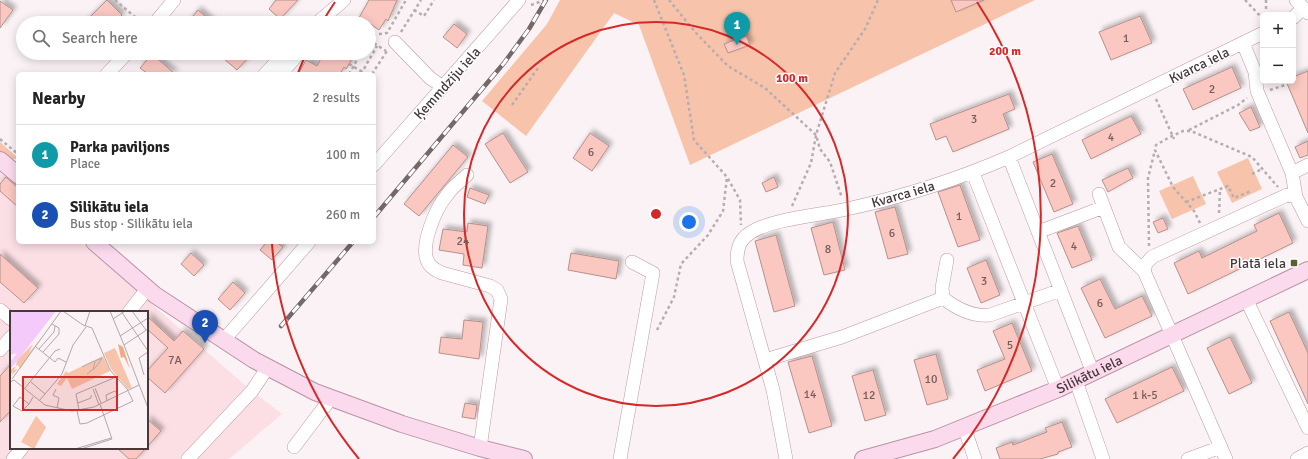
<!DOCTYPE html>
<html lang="en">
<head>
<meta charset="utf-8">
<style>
	:root { --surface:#fff; --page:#f6f6f6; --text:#222; --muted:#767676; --line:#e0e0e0; --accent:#5c602e }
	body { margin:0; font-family:Signika,sans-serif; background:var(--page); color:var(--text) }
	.controls { position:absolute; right:12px; top:12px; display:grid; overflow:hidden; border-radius:6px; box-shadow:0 2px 10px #0003 }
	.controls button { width:36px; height:36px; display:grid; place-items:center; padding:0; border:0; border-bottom:1px solid var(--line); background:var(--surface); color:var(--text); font:20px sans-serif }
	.you { position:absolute; left:689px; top:222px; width:14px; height:14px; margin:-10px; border:3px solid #fff; border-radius:50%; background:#1a73e8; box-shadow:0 0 0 6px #1a73e833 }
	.badge { display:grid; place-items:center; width:26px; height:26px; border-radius:50%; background:var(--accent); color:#fff; font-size:13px; font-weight:700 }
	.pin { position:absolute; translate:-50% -33px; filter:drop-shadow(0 1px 2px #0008) }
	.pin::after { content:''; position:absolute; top:21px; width:14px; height:12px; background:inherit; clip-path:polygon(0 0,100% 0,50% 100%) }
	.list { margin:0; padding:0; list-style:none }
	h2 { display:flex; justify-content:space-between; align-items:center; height:52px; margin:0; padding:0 16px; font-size:17px }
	h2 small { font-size:13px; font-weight:400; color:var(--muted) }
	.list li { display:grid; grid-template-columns:26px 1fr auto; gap:12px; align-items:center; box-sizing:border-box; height:60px; padding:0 16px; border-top:1px solid var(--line) }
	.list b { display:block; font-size:15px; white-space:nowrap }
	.list p { margin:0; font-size:13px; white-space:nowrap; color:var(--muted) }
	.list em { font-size:13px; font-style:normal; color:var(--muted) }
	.icon { flex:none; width:22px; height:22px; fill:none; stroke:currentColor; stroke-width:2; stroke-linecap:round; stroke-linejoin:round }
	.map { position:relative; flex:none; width:1308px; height:459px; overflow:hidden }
	.search { position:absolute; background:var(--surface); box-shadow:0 2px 10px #0003; left:16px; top:16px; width:360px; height:44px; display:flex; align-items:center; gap:10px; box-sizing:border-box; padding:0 14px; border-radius:22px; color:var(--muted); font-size:15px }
	.panel { position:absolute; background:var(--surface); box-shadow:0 2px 10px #0003; left:16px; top:72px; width:360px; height:172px; border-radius:6px }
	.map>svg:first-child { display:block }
</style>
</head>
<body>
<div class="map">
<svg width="1308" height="459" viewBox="0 0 1308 459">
	<defs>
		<filter id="shadow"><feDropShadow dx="3.5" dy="-3.5" stdDeviation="2" flood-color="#0004"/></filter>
	</defs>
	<rect width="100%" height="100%" fill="#faf2f4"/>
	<path fill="#fbdfe4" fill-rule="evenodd" d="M0 173 18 188V242H80L252 391 282 414 229 459H0ZM11 312H147V448H11Z"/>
	<path fill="#f7c4ab" d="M560 0H1035L690 165 639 25 614 13 526 136 482 101 547 24Z
		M0 142 18 158V159H11L0 151Z
		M1248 158 1262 189 1232 203 1217 172Z
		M1193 176 1206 204 1172 219 1159 191Z"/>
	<path fill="#fac7c1" stroke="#b4918d" filter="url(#shadow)" d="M107 0 122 15 114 23H84Z
		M276 0H298L280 19 269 9Z
		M369 0H397L388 21 386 19 379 30 369 23H356Z
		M951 0H984L956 12Z
		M0 1 13 10 0 28Z
		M198 10 213 23H187Z
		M1140 16 1152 43 1111 60 1099 32Z
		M454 24 467 34 457 48 443 37Z
		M746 36 750 45 728 53 724 44Z
		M217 53H241L247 59 237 70Z
		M324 53H352L350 56 353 57 346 69 344 67 340 74H298L306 60 317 66Z
		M152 54 175 74H148L140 68Z
		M1232 67 1241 88 1193 110 1183 89Z
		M1308 71V133L1286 81H1293V77Z
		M1009 94 1015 109 1003 114 1009 129 953 152 946 136 936 140 930 124Z
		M1251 107 1260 127 1250 131 1239 113Z
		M1131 116 1141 134 1091 159 1082 140Z
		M503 133 528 172 510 183 485 144Z
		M590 133 609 146 592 171 573 158Z
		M1308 141V155L1300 158 1295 147Z
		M453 145 468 157 419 216 404 204Z
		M1052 154 1073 204 1054 212 1033 162Z
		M1128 168 1133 178 1108 192 1102 180Z
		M6 177 18 188V207L0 191V184Z
		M774 177 778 187 766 192 762 183Z
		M960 185 980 240 958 247 938 192Z
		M470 188 489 195 485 204 467 197Z
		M895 207 908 254 888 259 875 212Z
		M1279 213 1293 243 1188 294 1174 263 1199 251 1202 258 1257 231 1254 225Z
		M1163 218 1168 229 1158 233 1153 222Z
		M833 222 845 270 824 275 811 228Z
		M468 223 488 226 482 268 463 265 464 254 439 250 443 229 467 232Z
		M1078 226 1092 260 1072 268 1057 233Z
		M776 235 795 306 774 312 755 241Z
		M267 242H276L283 247 272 260 260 250Z
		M191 253 204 265 194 276 181 264Z
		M571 253 619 261 616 279 568 270Z
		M0 254 38 288 24 303 0 282Z
		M986 260 1000 295 981 303 967 268Z
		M1100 279 1115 309 1142 296 1152 316 1105 338 1081 288Z
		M233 282 245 293 230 310 218 299Z
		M1289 312 1308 353V404L1270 321Z
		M147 316 174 341 183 331 204 349 165 393 147 377V371L168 348 147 329Z
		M464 320 483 322 479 359 439 353 441 337 462 339Z
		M1012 323 1032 371 985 391 977 370 1005 359 993 331Z
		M1230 337 1252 383 1229 394 1207 348Z
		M936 354 948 399 927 405 914 360Z
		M812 356 832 426 809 433 788 362Z
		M11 364V410L0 422V376Z
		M1172 367 1184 391 1117 423 1105 399Z
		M873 370 886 415 865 421 852 376Z
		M465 403 477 405 475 419 462 417Z
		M147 419 161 431 147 447Z
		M1062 422 1072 447 1058 452V454L1040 459H1000L996 448 1012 442 1013 445 1047 432 1045 428Z
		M117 448H146L136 459H129Z"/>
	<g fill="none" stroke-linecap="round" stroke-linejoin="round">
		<g stroke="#bd9aa1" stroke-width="14">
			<path id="minor" d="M1296 0 1308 13
				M1293 18 1303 8
				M155 23 174 0
				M317 23 344 0
				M395 42 430 78 443 87
				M1243 43 1255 72 1257 91 1292 173 1296 197
				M107 74 127 53
				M265 74 285 53
				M281 74 299 53
				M1009 157 1093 373
				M374 165 519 0
				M973 173 1058 389
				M1292 173 1308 165
				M467 175C461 181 452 187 447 195 436 208 418 248 429 264 432 268 437 271 442 273L490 286 497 290 501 299 480 448
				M1099 194 1119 247 1144 271
				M1038 232 1104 207
				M943 298C957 309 972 317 990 315L1061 290
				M1246 299 1308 428
				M0 310 11 319
				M129 312 147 289
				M223 341 309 242
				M0 350 11 337
				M765 360 842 337 943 298 942 288 947 260
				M1076 381 1103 459
				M964 427 975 459
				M294 447 331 398
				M13 459 22 448
				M188 459 252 391 268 367
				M620 459 653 273 632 262
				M786 459 773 390 737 261C737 249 739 240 750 233 770 219 821 215 847 209 902 197 956 180 1009 157L1263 33
				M1188 459 1221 447
				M1226 459 1144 271 1146 264 1152 257 1287 195 1296 197 1308 221
				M1297 459 1308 453"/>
		</g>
		<g stroke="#b992a6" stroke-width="18">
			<g id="major">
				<path d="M0 160 18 175"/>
				<path d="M94 242 155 295 254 360 315 392 402 424 480 448 524 459"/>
				<path id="s1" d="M863 459 935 439 1058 389 1308 270"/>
			</g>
		</g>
		<path stroke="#b7acaf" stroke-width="2.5" stroke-dasharray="3 3" stroke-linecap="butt" d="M115 0 142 23
			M654 0 684 75 694 140 727 177 740 200 741 225
			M669 0 696 33 728 66 765 88 816 135 820 149 830 162 842 198
			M1245 0 1263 19
			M531 5 545 0
			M414 10 424 16 434 0
			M1266 15V0
			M401 32 421 0
			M369 39 372 35 387 33 406 0
			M369 40 386 51
			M349 64 366 74
			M349 74 361 53
			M361 74 377 46
			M372 74 387 51
			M1270 90 1285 85 1283 81
			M1156 99 1174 139
			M512 105 538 68
			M1189 130 1238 105 1247 98
			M0 139 18 154
			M1252 174 1262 169
			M1186 202 1228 186 1234 198 1251 191
			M792 206 811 163 816 135 835 73 865 29 878 0
			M1219 213 1220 190
			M1200 223 1194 211 1173 187 1155 150 1156 145 1168 138 1183 131H1191L1252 157 1278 187
			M1149 246 1148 178 1155 150
			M657 330 674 297 681 264 708 235 723 211 727 177"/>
		<use href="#minor" stroke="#fff" stroke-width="13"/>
		<use href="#major" stroke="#fadaec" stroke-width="16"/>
		<g stroke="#75686b" stroke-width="4.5">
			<path id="rail" d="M374 217 504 63 529 29 546 0
				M281 326 353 242"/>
		</g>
		<use href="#rail" stroke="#fff" stroke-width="3" stroke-dasharray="9" stroke-linecap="butt"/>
	</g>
	<g fill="none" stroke="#d62828" stroke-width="2">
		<circle cx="656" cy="214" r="192"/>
		<path d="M359 459A385 385 0 0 1 272 244M298 73A385 385 0 0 1 306 54M323 21A385 385 0 0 1 335 2M977 2A385 385 0 0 1 953 459"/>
	</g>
	<rect fill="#5c602e" stroke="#fff" stroke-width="1.5" x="1290" y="259" width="8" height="8" rx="2"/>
	<g text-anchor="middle" stroke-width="3" stroke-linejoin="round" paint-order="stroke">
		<g font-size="12" fill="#745c5c">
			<text x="1126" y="42">1</text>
			<text x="1212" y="93">2</text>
			<text x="974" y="123">3</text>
			<text x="1111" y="141">4</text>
			<text x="591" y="156">6</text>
			<text x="1053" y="187">2</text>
			<text x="959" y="220">1</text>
			<text x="892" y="237">6</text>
			<text x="463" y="245">24</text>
			<text x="1074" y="250">4</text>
			<text x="828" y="253">8</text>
			<text x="984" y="285">3</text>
			<text x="1100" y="307">6</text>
			<text x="1010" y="349">5</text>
			<text x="175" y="364">7A</text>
			<text x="931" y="383">10</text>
			<text x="810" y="398">14</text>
			<text x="869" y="399">12</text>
			<text x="1145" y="399">1 k-5</text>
		</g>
		<g font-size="14" fill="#47383b" stroke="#fff">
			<text transform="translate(1199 65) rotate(-26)" y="5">Kvarca iela</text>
			<text transform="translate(447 83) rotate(-48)" y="5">Ķemmdziju iela</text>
			<text transform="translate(903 194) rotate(-16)" y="5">Kvarca iela</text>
			<text dy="5" stroke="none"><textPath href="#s1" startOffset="242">Silikātu iela</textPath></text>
		</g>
		<g font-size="14" fill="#47383b" stroke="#fff" text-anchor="end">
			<text x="1286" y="268">Platā iela</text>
		</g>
	</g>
	<g transform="translate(10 311)">
		<rect width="138" height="138" fill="#faf2f4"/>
		<path d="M32 26 10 58 8 54 6 55 4 59 8 58 1 65 3 61 0 63V59L6 55 7 49 23 33 19 42ZM105 37 122 77 118 78 101 58 94 42ZM93 45 100 60 62 78 57 67 51 75 47 73 56 60 58 62ZM26 105 36 116 24 138 11 131Z" fill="#f7c4ab"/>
		<path d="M108 33 113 36 120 58 114 46 111 47Z" fill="#f1aa84"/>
		<path d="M0 0H46L0 59V51L7 42 0 44Z" fill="#f4cafa"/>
		<path fill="none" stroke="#b2a8aa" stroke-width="1" d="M53 0 73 14 82 17 100 59 118 79M100 0 114 34 138 18M111 0 138 40M122 0 136 19M103 8 115 0M75 15 80 0M110 25 138 7M114 34 138 97M26 36 45 51 48 47 56 51M29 38 44 21 45 15M33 41 49 23V17L42 13M72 56 84 50M83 59 85 50 92 47M77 63 86 56 92 47M134 64 129 47 138 41M2 68 51 0M0 71 4 69 35 94 62 100 84 96 129 74M21 71 35 83M15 77 45 40 50 38M85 77 91 92M46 78 43 84 49 87 47 97M83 78 89 94M29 90 52 63 63 34 76 16M97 90 96 84 105 80 108 84M68 92 81 87V84M19 93 10 86 3 95 12 100 19 93 23 86M69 99 66 83 106 66M67 100 70 113 77 112 123 90 118 80M65 138 101 127M71 138 102 128 90 93"/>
		<path fill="#d62828" fill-opacity="0.15" stroke="#d62828" stroke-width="2" d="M13 66H107V99H13Z"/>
		<rect width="138" height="138" fill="none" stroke="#47383b" stroke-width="2"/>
	</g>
	<circle cx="656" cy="214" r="6" fill="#d62828" stroke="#fff" stroke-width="2"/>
	<g font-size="12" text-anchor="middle" font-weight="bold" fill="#d62828" stroke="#fff" stroke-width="3" stroke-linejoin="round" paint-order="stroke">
		<text x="1005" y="55">200 m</text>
		<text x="792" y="82">100 m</text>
	</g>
</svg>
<div class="controls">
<button>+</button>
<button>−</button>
</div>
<div class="you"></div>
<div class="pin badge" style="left:737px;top:45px;background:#0f9aa8">1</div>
<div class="pin badge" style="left:205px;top:343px;background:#1a4fb4">2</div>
<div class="search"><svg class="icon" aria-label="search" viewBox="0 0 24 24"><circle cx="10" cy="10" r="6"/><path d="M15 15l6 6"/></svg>Search here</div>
<section class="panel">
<h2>Nearby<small>2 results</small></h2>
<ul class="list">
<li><span class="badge" style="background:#0f9aa8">1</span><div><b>Parka paviljons</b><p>Place</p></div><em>100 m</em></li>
<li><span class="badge" style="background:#1a4fb4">2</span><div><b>Silikātu iela</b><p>Bus stop · Silikātu iela</p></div><em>260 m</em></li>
</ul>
</section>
</div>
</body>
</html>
